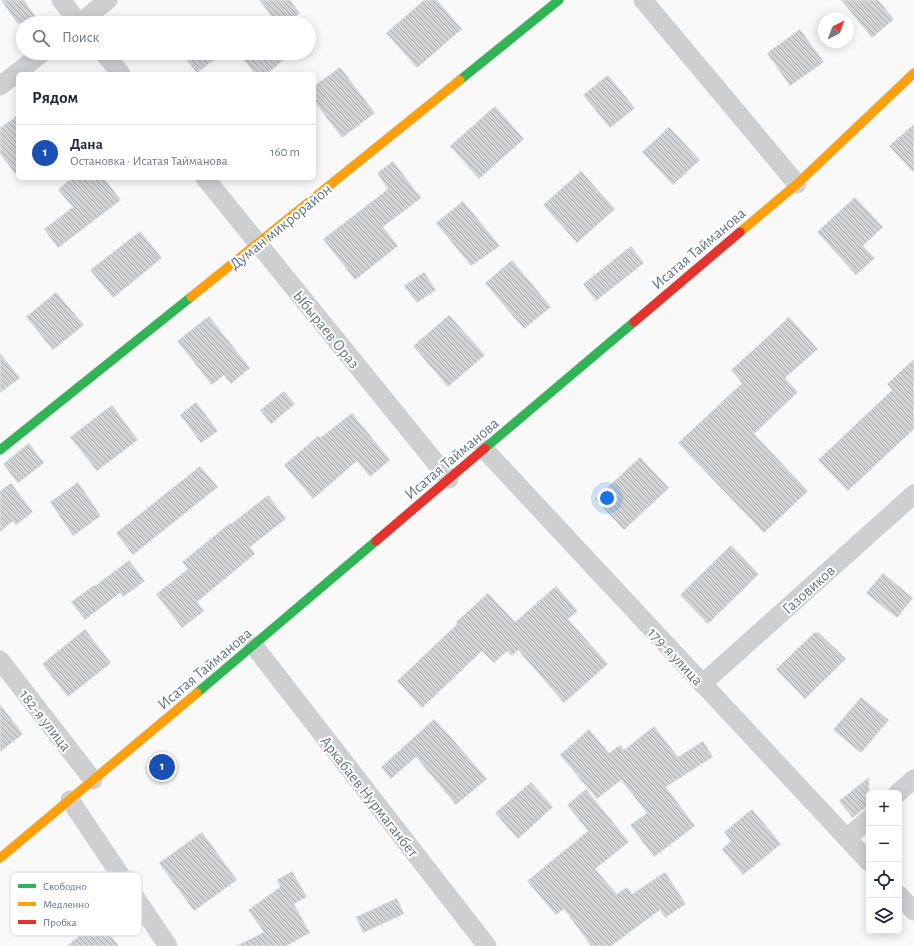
<!DOCTYPE html>
<html lang="ru">
<head>
<meta charset="utf-8">
<style>
	:root { --surface:#fff; --page:#f2f2f3; --text:#1f2937; --muted:#747a83; --line:#e0e1e3; --accent:#d93025 }
	body { margin:0; font-family:"Alegreya Sans",sans-serif; background:var(--page); color:var(--text) }
	.controls { position:absolute; right:12px; bottom:12px; display:grid; overflow:hidden; border-radius:6px; box-shadow:0 2px 10px #0003 }
	.controls button { width:36px; height:36px; display:grid; place-items:center; padding:0; border:0; border-bottom:1px solid var(--line); background:var(--surface); color:var(--text); font:20px sans-serif }
	.compass { position:absolute; left:818px; top:12px; width:36px; height:36px; border-radius:50%; background:var(--surface); box-shadow:0 2px 10px #0003; rotate:41deg }
	.you { position:absolute; left:607px; top:498px; width:14px; height:14px; margin:-10px; border:3px solid #fff; border-radius:50%; background:#1a73e8; box-shadow:0 0 0 6px #1a73e833 }
	.badge { display:grid; place-items:center; width:26px; height:26px; border-radius:50%; background:var(--accent); color:#fff; font-size:13px; font-weight:700 }
	.pin { position:absolute; translate:-50% -50%; border:2px solid #fff; box-shadow:0 1px 4px #0006 }
	.list { margin:0; padding:0; list-style:none }
	h2 { display:flex; justify-content:space-between; align-items:center; height:52px; margin:0; padding:0 16px; font-size:17px }
	h2 small { font-size:13px; font-weight:400; color:var(--muted) }
	.list li { display:grid; grid-template-columns:26px 1fr auto; gap:12px; align-items:center; box-sizing:border-box; height:56px; padding:0 16px; border-top:1px solid var(--line) }
	.list b { display:block; font-size:15px; white-space:nowrap }
	.list p { margin:0; font-size:13px; white-space:nowrap; color:var(--muted) }
	.list em { font-size:13px; font-style:normal; color:var(--muted) }
	.icon { flex:none; width:22px; height:22px; fill:none; stroke:currentColor; stroke-width:2; stroke-linecap:round; stroke-linejoin:round }
	.map { position:relative; flex:none; width:914px; height:946px; overflow:hidden }
	.search { position:absolute; background:var(--surface); box-shadow:0 2px 10px #0003; left:16px; top:16px; width:300px; height:44px; display:flex; align-items:center; gap:10px; box-sizing:border-box; padding:0 14px; border-radius:22px; color:var(--muted); font-size:15px }
	.panel { position:absolute; background:var(--surface); box-shadow:0 2px 10px #0003; left:16px; top:72px; width:300px; height:108px; border-radius:6px }
	.map>svg:first-child { display:block }
</style>
</head>
<body>
<div class="map">
<svg width="914" height="946" viewBox="0 0 914 946">
	<defs>
		<pattern id="building-back-hatch" width="6" height="6" patternUnits="userSpaceOnUse"><rect width="6" height="6" fill="#d0d2d3"/><path d="M-1 5l2 2M0 0l6 6M5-1l2 2" fill="none" stroke="#acafb1"/></pattern>
	</defs>
	<rect width="100%" height="100%" fill="#f9f9f9"/>
	<path fill="url(#building-back-hatch)" stroke="#e8e8e8" d="M1 0H24L40 23H17Z
		M259 0H290L300 13 287 23H277Z
		M424 0H437L462 29 417 68 386 33Z
		M841 0H878L894 19 872 38Z
		M800 29 824 62 790 86 767 53Z
		M181 53H223L197 73Z
		M238 53H292L267 74H255Z
		M340 67 375 113 342 138 314 101V86Z
		M608 75 635 108 610 128 583 95Z
		M495 106 524 139 479 179 450 146Z
		M18 115V177L0 154V128Z
		M914 124V173L889 146Z
		M669 127 700 160 673 185 642 152Z
		M393 161 421 198 383 227 398 246 355 280 323 239 388 189 377 173Z
		M581 171 615 209 577 243 543 205Z
		M71 178H104L121 200 58 248 44 229 73 207 58 190Z
		M855 197 883 227 863 246 875 258 856 275 817 232Z
		M463 201 500 246 471 266 436 223Z
		M140 231 162 258 113 298 90 270Z
		M631 246 644 263 596 301 583 284Z
		M512 260 551 307 524 329 485 283Z
		M424 272 436 290 417 303 404 286Z
		M56 292 84 325 53 350 26 317Z
		M449 315 485 355 448 387 413 346Z
		M209 316 250 368 231 384 224 375 212 385 177 341Z
		M789 317 818 349 785 378 798 392 754 434 808 491 764 533 678 443 742 383 731 370Z
		M0 353 20 378 0 393Z
		M914 359V429L848 491 818 460 892 390 887 384Z
		M284 391 295 404 271 424 260 410Z
		M196 402 218 431 201 443 180 415Z
		M112 405 138 440 97 471 70 437Z
		M352 413 390 460 370 477 357 461 313 499 284 465 318 436 320 438Z
		M29 443 44 463 18 483 3 464Z
		M640 457 669 488 624 530 595 499Z
		M200 466 218 487 133 555 116 533Z
		M78 482 101 516 73 536 50 502Z
		M11 483 33 512 16 525 13 521 0 532V491Z
		M268 495 286 519 250 547 255 554 197 602 204 611 182 628 156 594 188 569 182 562 230 523 231 524Z
		M731 545 759 574 708 624 680 595Z
		M129 560 145 581 123 597 120 593 85 620 71 602 94 585 95 586Z
		M883 573 913 598 897 618 866 593Z
		M556 586 578 611 568 619 608 664 564 703 518 650 512 656 507 651 494 663 482 651 422 708 397 681 457 624 456 622 488 593 515 622Z
		M85 629 111 663 68 697 42 664Z
		M815 632 816 633 818 632 846 659 805 699 776 669Z
		M861 697 889 720 861 753 833 730Z
		M0 704 23 734 0 752Z
		M434 719 450 736 487 779 456 805 416 757 391 779 381 767Z
		M654 726 678 757 703 741 713 757 666 787 695 826 654 857 630 825 647 813 621 780 597 799 560 755 589 729 609 753 620 745 624 750Z
		M869 777V808L862 810 853 818 839 801Z
		M531 782 553 807 518 839 495 813Z
		M586 789 629 842 595 869 617 894 627 887 632 894 665 872 686 904 665 918 660 910 611 946H591L564 909 556 915 527 881 588 831 567 805Z
		M752 809 781 844 743 875 722 849 731 841 724 832Z
		M202 832 237 880 194 911 159 863Z
		M292 871 307 897 294 904 310 933 286 946H236L264 932 248 910 280 887 277 880Z
		M397 898 404 914 363 933 356 917Z
		M98 920 119 946H67Z"/>
	<g fill="none" stroke-linecap="round" stroke-linejoin="round">
		<g stroke="#d5d6d7" stroke-width="10">
			<path id="fast" d="M460 80 559 0
				M485 448 634 322
				M0 450 191 297
				M197 693 376 541"/>
		</g>
		<g stroke="#d5d6d7" stroke-width="10">
			<path id="slow" d="M740 232 797 184 914 73
				M191 297 460 80
				M0 858 197 693"/>
		</g>
		<g stroke="#d5d6d7" stroke-width="10">
			<path id="jam" d="M634 322 740 232
				M376 541 485 448"/>
		</g>
		<path stroke="#cecfd0" stroke-width="19" d="M61 0 79 23
			M643 0 797 184
			M80 23 108 0
			M104 53 121 74
			M0 86 42 53
			M205 178 449 479
			M484 449 869 862
			M254 646 487 946
			M0 660 93 780
			M702 684 914 494
			M898 793 914 779
			M70 800 168 946
			M847 838 869 819
			M899 895 914 911"/>
		<use href="#fast" stroke="#30b455" stroke-width="9"/>
		<use href="#slow" stroke="#ff9f0a" stroke-width="9"/>
		<use href="#jam" stroke="#e5322d" stroke-width="9"/>
	</g>
	<g text-anchor="middle" stroke-width="4" stroke-linejoin="round" paint-order="stroke">
		<g font-size="16" fill="#657683" stroke="#fff">
			<text transform="translate(280 226) rotate(-39)" y="6">Думан микрорайон</text>
			<text transform="translate(698 248) rotate(-40)" y="6">Исатая Тайманова</text>
			<text transform="translate(327 329) rotate(51)" y="6">Ыбыраев Ораз</text>
			<text transform="translate(451 458) rotate(-40)" y="6">Исатая Тайманова</text>
			<text transform="translate(808 589) rotate(-42)" y="6">Газовиков</text>
			<text transform="translate(676 656) rotate(47)" y="6">179-я улица</text>
			<text transform="translate(204 668) rotate(-40)" y="6">Исатая Тайманова</text>
			<text transform="translate(46 720) rotate(52)" y="6">182-я улица</text>
			<text transform="translate(370 796) rotate(52)" y="6">Аркабаев Нурмаганбет</text>
		</g>
	</g>
	<rect x="10" y="872" width="132" height="64" rx="6" fill="#fff" stroke="#d1d6da" stroke-width="1"/>
	<rect x="18" y="884" width="18" height="4" fill="#30b455"/>
	<rect x="18" y="902" width="18" height="4" fill="#ff9f0a"/>
	<rect x="18" y="920" width="18" height="4" fill="#e5322d"/>
	<g font-size="11" fill="#657683">
		<text x="43" y="890">Свободно</text>
		<text x="43" y="908">Медленно</text>
		<text x="43" y="926">Пробка</text>
	</g>
</svg>
<div class="controls">
<button>+</button>
<button>−</button>
<button><svg class="icon" aria-label="locate" viewBox="0 0 24 24"><circle cx="12" cy="12" r="6"/><path d="M12 2v4M12 18v4M2 12h4M18 12h4"/></svg></button>
<button><svg class="icon" aria-label="layers" viewBox="0 0 24 24"><path d="M12 4l9 5-9 5-9-5zM3 14l9 5 9-5"/></svg></button>
</div>
<svg class="compass" viewBox="-18 -18 36 36"><path d="M0-13l5 13h-10z" fill="#e53935"/><path d="M0 13l5-13h-10z" fill="#747a83"/></svg>
<div class="you"></div>
<div class="pin badge" style="left:162px;top:767px;background:#1a4fb4">1</div>
<div class="search"><svg class="icon" aria-label="search" viewBox="0 0 24 24"><circle cx="10" cy="10" r="6"/><path d="M15 15l6 6"/></svg>Поиск</div>
<section class="panel">
<h2>Рядом<small></small></h2>
<ul class="list">
<li><span class="badge" style="background:#1a4fb4">1</span><div><b>Дана</b><p>Остановка · Исатая Тайманова</p></div><em>160 m</em></li>
</ul>
</section>
</div>
</body>
</html>
